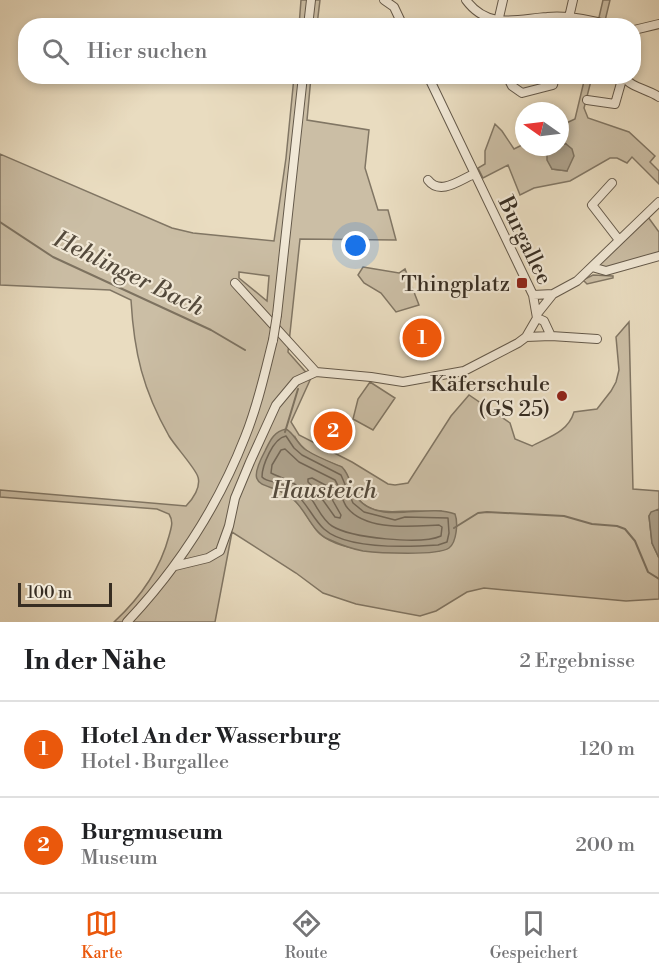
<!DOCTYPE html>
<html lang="de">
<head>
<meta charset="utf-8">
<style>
	:root { --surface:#fff; --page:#f2f2f2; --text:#202124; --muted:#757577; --line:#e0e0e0; --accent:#ea580c }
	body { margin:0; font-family:"Libre Bodoni",serif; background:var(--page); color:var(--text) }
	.compass { position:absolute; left:515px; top:102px; width:54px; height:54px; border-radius:50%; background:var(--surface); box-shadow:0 3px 9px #0003; rotate:284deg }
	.scale { position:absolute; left:18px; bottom:15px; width:94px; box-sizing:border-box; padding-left:6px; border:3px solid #372d22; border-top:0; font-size:16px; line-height:21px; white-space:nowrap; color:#372d22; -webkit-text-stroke:4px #f1e8d6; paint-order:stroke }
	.you { position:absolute; left:356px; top:246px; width:21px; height:21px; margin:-15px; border:4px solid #fff; border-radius:50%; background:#1a73e8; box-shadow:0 0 0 9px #1a73e833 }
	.badge { display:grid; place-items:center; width:39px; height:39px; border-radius:50%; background:var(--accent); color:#fff; font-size:20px; font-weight:700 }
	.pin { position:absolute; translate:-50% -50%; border:3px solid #fff; box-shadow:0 2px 6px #0006 }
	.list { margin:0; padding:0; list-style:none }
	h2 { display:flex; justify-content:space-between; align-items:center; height:78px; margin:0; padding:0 24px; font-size:26px }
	h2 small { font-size:20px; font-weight:400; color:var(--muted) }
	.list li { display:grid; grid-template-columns:39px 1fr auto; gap:18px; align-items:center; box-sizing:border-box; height:96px; padding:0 24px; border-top:2px solid var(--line) }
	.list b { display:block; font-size:22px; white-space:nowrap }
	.list p { margin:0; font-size:20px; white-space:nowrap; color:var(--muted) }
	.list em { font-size:20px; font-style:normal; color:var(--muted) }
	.icon { flex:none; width:33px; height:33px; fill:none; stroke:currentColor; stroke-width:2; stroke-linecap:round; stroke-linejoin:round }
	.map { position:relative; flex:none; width:659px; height:622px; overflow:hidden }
	.search { position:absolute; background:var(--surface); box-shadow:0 3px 9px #0003; left:18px; right:18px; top:18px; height:66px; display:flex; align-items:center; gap:15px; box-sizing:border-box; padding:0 21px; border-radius:24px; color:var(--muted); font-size:22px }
	.sheet { height:270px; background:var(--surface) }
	nav { display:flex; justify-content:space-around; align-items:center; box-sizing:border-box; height:84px; border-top:2px solid var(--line); background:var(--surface); font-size:16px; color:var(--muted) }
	nav a { display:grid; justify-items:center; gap:3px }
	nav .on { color:var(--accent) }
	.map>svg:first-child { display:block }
</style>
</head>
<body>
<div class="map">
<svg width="659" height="622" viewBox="0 0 659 622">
	<rect width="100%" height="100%" fill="#e9dcc0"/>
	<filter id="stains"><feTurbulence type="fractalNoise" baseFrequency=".00333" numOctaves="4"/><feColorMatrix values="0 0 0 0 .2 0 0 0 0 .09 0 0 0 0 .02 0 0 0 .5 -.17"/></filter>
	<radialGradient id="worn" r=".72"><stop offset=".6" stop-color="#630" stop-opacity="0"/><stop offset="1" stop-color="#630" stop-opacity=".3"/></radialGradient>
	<path fill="#cbbea5" stroke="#817664" stroke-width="1.5" fill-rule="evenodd" d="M301 0H320L317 25 299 26Z
		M603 0H610L604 25 597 26Z
		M294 77H311L307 120 369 130 365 168 378 210H388L396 240 300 239 288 352 311 378 291 422 299 435 352 462 388 484 395 485 408 483 451 416 469 395 510 423 515 439 532 446C549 437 568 432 574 412L597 409 611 391 616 382 619 370 616 337 629 322 633 489 659 491V509L649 516 652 543 659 558V599L626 601 484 588 467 592 436 611 420 616 356 604 323 593 296 573 232 532 215 622H114C140 598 160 570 169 536 171 528 174 522 169 514L157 509 0 497V490L186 506C193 499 201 487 198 477 196 469 175 446 169 436 143 390 134 353 131 300L110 290 0 285V154L172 228 193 233 274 241 286 158ZM239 272 269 276 267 301 239 278ZM295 437C303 454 325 460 341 467 352 477 350 491 359 500 374 516 395 511 413 511 423 511 432 512 441 511L439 551C408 553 345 556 320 534 311 525 307 513 298 504 293 498 286 494 279 490Z
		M585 77H592L584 108 588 118 629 132 655 156 650 162 659 171V184L632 157 627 163 617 158H610L570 181 534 188 520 195 508 165 483 178 478 168 485 164V151L495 124 502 131 514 149 524 144V147H553L547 153 552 169 567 171 566 144H560V126L575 119Z
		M648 217 659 232V253L604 269 599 265Z
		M363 267 399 273 405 269 419 305 396 312 381 293 364 283 358 275Z
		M593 275 613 276V278L587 284 583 280Z
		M370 382 395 398 373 430 353 419 358 399Z"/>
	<path fill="#aca08a" stroke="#7d7260" stroke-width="1.5" d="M560 144H566L572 149 574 156 567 171 552 169 547 160V153L553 147H560Z
		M286 429C295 434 297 444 306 450 317 457 330 462 342 467 352 477 350 491 359 500 382 525 427 503 455 514 458 522 457 542 449 548 438 556 378 553 363 551 352 549 339 544 328 539 312 532 306 510 293 499 269 479 242 494 265 451 270 441 273 432 286 429Z
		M659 509V558L652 543 649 516 651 512Z"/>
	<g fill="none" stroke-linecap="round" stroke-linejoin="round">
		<path stroke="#726656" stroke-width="1.5" d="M286 436 294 448 302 455 341 475 353 503 364 512 395 520 405 517 448 518 449 533 447 542 438 545C409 547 347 550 324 529 313 519 307 503 295 493 290 489 285 485 279 483 273 481 267 482 262 477 262 466 273 438 286 436Z
			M285 449 299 462 335 480C340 488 341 498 346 506 364 532 413 526 439 525L442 527 441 536C421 545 351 538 332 526 322 520 317 506 310 497 298 483 286 480 271 473L272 465 281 450Z
			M312 478 329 487 333 501 341 515 340 518 335 517 315 489 308 482V479Z"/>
		<path stroke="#7d7260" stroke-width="2" d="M0 222 53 257 211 330 245 350
			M285 432 298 389
			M454 528 478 513 487 512 564 516 592 524 617 526 625 529 635 541 648 572 659 579"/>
		<g stroke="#64594a" stroke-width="10">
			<path id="minor" d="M384 0 394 7 403 26
				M466 0C488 30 517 19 547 17 568 15 592 20 612 26
				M308 26 311 0
				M497 26 503 0
				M567 26 573 0
				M634 30 659 24
				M507 76 512 86 522 93 553 85 555 76
				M623 76C631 88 648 89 659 97
				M587 100 615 104 623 76
				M428 180C440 196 460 180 474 174
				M612 183 592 205 619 240
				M592 267 606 271 659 256
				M235 283 316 372
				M533 295 553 294 577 281 659 202
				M537 314 553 294
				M277 315 303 76
				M537 318 544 321 551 336 597 339
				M526 337 551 336
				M175 566 208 558 220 551 229 526 235 498 250 462 276 405 296 381 316 372 371 377 403 382 464 371 518 343 526 337 537 318 533 295 428 76
				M127 622C178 568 218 506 245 437 258 405 265 372 273 340"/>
		</g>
		<use href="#minor" stroke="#f1e8d6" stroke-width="8"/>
		<g stroke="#64594a" stroke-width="10" stroke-linecap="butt">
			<path id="minor-bridge" d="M273 340 277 315"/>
		</g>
		<use href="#minor-bridge" stroke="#f1e8d6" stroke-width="8"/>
	</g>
	<g fill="#8f2418" stroke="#f1e8d6" stroke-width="2">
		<rect x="516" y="277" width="12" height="12" rx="3"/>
		<circle cx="562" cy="396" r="6"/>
	</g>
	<g text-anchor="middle" stroke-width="4.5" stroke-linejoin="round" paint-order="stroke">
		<g font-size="22" fill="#372d22" stroke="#f1e8d6">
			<text transform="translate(526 240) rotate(64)" y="8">Burgallee</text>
		</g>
		<g font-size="22" fill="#372d22" stroke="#f1e8d6" text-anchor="end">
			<text x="510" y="291">Thingplatz</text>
			<text x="550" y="391">Käferschule<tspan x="550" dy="25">(GS 25)</tspan></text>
		</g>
		<g font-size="24" font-style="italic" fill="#544a3c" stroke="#f1e8d6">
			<text transform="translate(129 273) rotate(26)" y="8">Hehlinger Bach</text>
			<text x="324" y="498">Hausteich</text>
		</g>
	</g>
	<rect width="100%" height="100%" filter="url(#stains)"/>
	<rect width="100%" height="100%" fill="url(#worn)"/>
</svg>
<svg class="compass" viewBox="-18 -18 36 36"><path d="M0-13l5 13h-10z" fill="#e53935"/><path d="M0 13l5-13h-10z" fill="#757577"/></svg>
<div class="scale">100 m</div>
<div class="you"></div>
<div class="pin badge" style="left:422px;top:338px">1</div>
<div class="pin badge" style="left:333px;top:431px">2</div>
<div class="search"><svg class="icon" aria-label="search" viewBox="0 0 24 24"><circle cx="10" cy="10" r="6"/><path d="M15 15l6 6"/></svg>Hier suchen</div>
</div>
<section class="sheet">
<h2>In der Nähe<small>2 Ergebnisse</small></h2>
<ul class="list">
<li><span class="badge">1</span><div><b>Hotel An der Wasserburg</b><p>Hotel · Burgallee</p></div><em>120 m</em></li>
<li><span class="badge">2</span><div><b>Burgmuseum</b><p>Museum</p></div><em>200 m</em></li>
</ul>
</section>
<nav>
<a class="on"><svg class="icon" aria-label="map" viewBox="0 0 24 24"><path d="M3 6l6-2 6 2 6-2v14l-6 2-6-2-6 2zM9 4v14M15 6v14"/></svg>Karte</a>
<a><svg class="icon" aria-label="directions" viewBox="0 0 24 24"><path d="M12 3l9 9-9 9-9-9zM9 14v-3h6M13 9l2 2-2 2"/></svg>Route</a>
<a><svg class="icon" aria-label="saved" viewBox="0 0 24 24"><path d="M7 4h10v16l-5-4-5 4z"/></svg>Gespeichert</a>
</nav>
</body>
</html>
